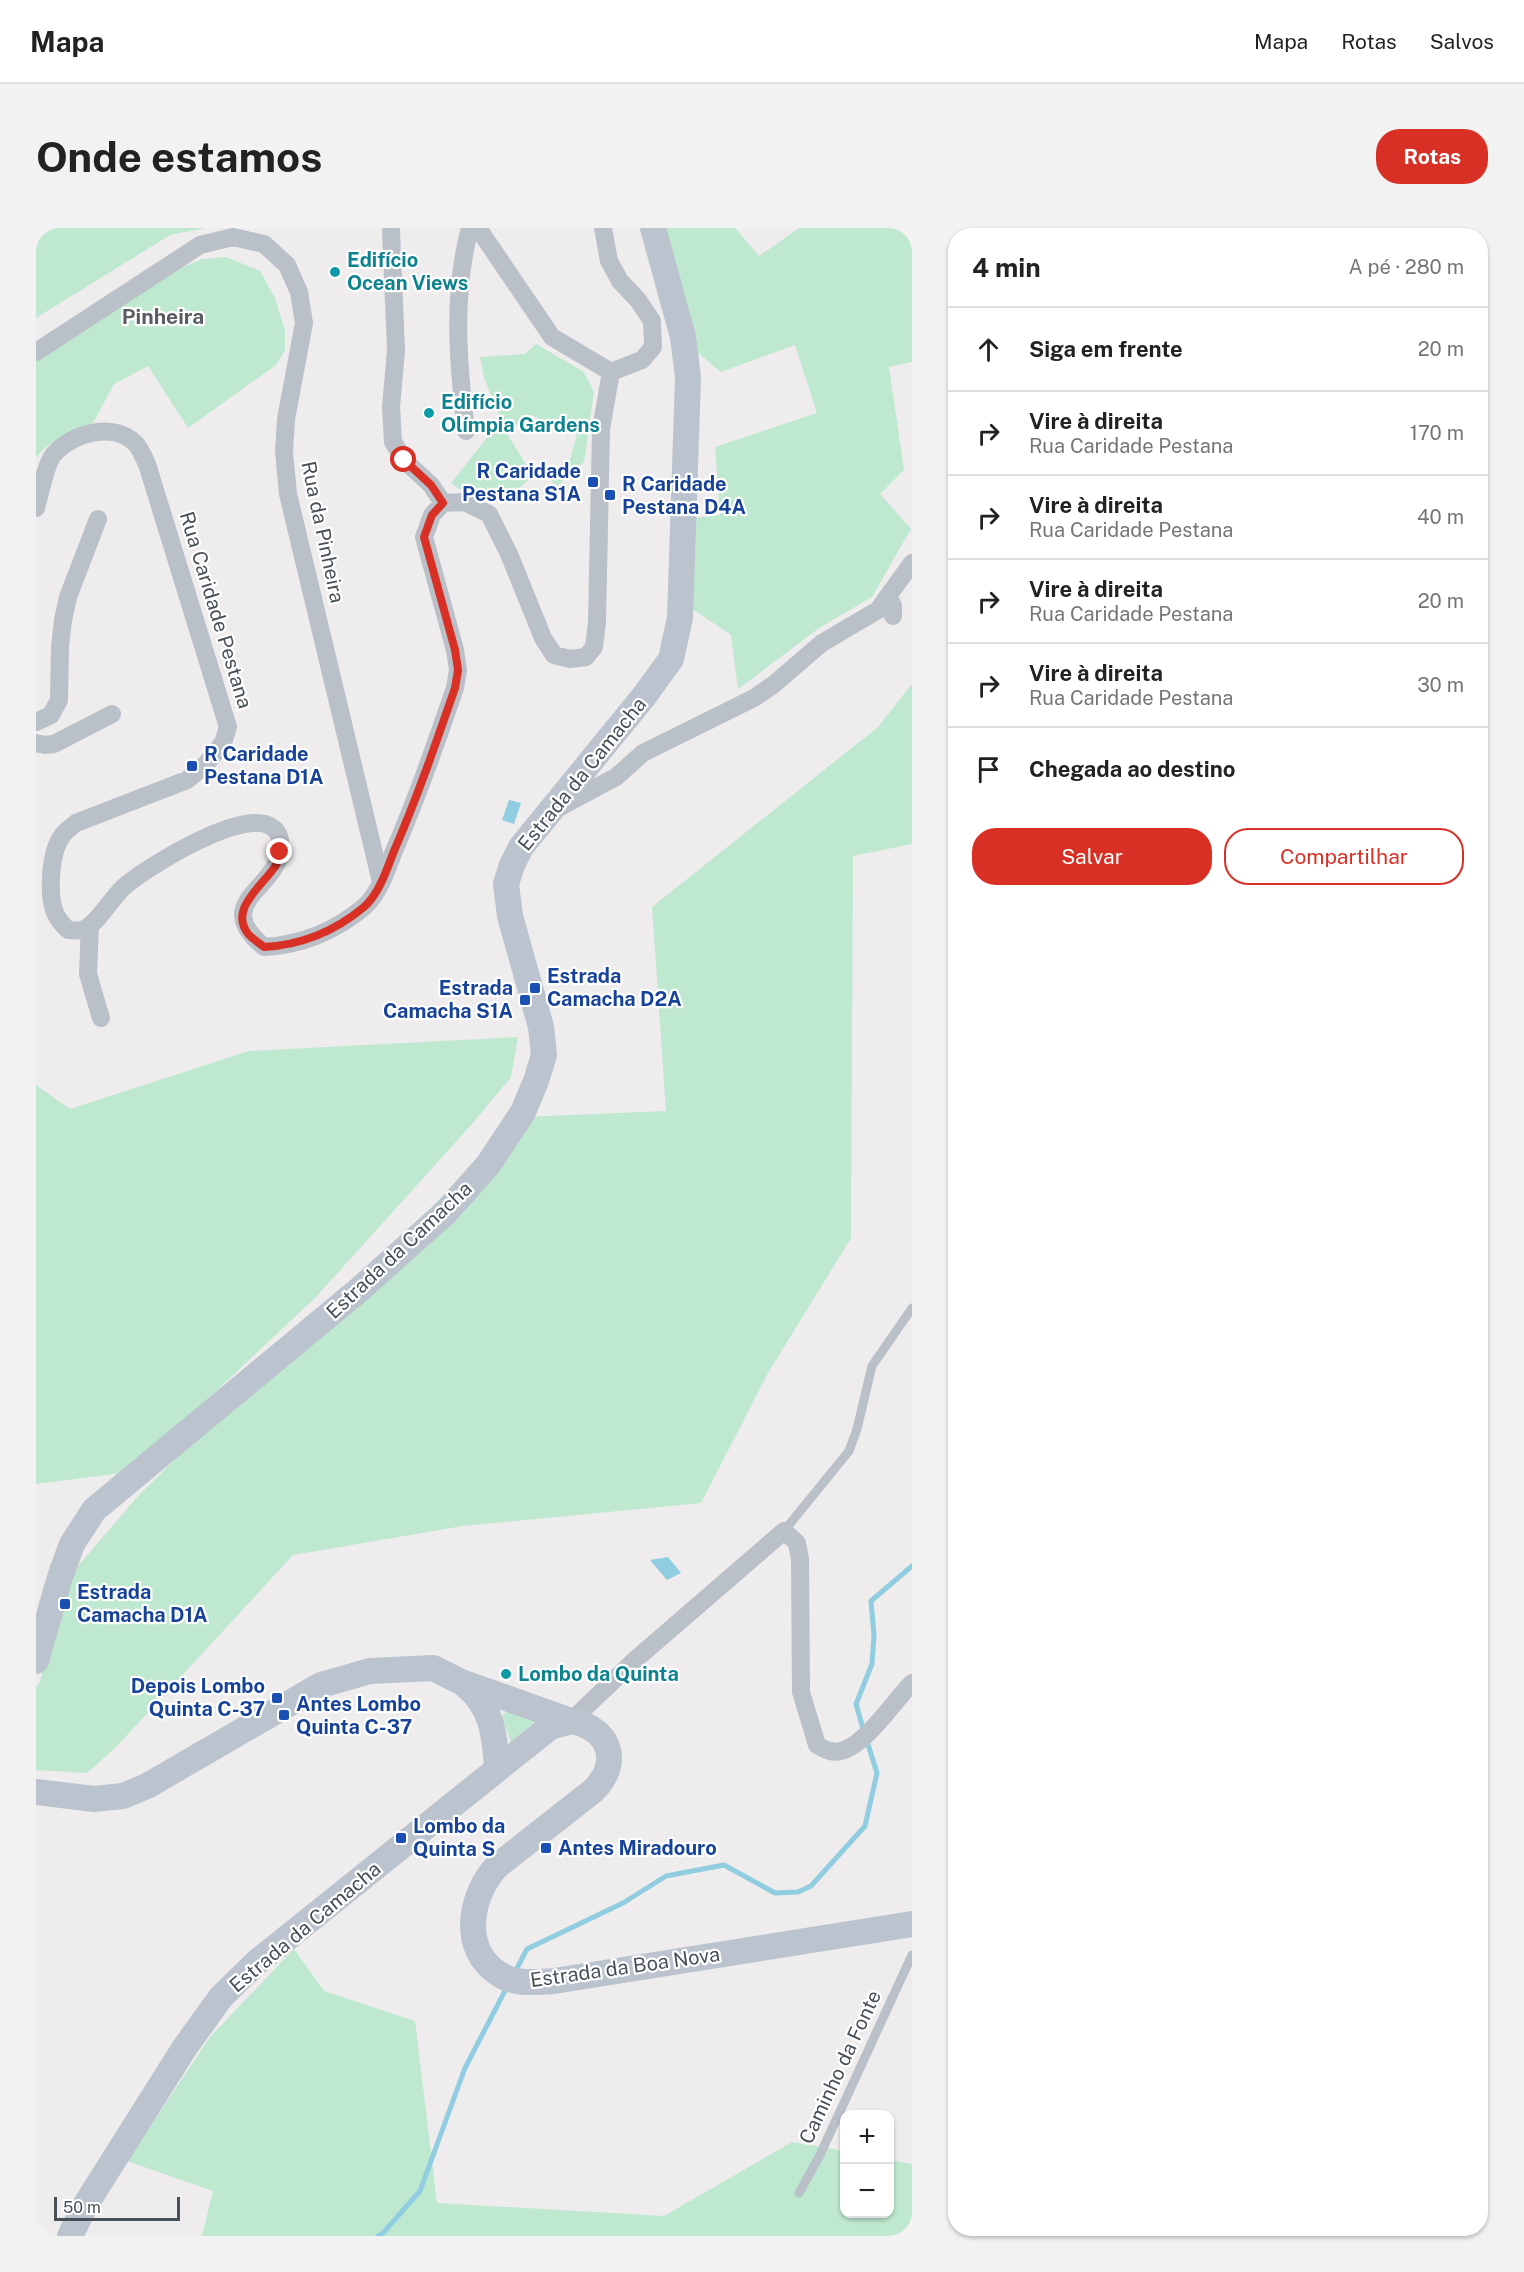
<!DOCTYPE html>
<html lang="pt">
<head>
<meta charset="utf-8">
<style>
	:root { --surface:#fff; --page:#f2f2f2; --text:#222; --muted:#767676; --line:#e0e0e0; --accent:#d93025 }
	body { margin:0; font-family:"Public Sans",sans-serif; background:var(--page); color:var(--text) }
	.controls { position:absolute; right:18px; bottom:18px; display:grid; overflow:hidden; border-radius:12px; box-shadow:0 2px 4px #0004 }
	.controls button { width:54px; height:54px; display:grid; place-items:center; padding:0; border:0; border-bottom:2px solid var(--line); background:var(--surface); color:var(--text); font:30px sans-serif }
	.scale { position:absolute; left:18px; bottom:15px; width:126px; box-sizing:border-box; padding-left:6px; border:3px solid #474f57; border-top:0; font-size:16px; line-height:21px; white-space:nowrap; color:#474f57; -webkit-text-stroke:4px #fff; paint-order:stroke }
	.stop { position:absolute; width:18px; height:18px; margin:-14px; border:4px solid #d93025; border-radius:50%; background:#fff }
	.stop.end { background:#d93025; border-color:#fff; box-shadow:0 2px 6px #0008 }
	.list { margin:0; padding:0; list-style:none }
	h2 { display:flex; justify-content:space-between; align-items:center; height:78px; margin:0; padding:0 24px; font-size:26px }
	h2 small { font-size:20px; font-weight:400; color:var(--muted) }
	.list li { display:grid; grid-template-columns:39px 1fr auto; gap:18px; align-items:center; box-sizing:border-box; height:84px; padding:0 24px; border-top:2px solid var(--line) }
	.list b { display:block; font-size:22px; white-space:nowrap }
	.list p { margin:0; font-size:20px; white-space:nowrap; color:var(--muted) }
	.list em { font-size:20px; font-style:normal; color:var(--muted) }
	.actions { display:flex; gap:12px; padding:18px 24px }
	.actions a { flex:1; padding:14px 0; border:2px solid var(--accent); border-radius:24px; text-align:center; font-size:21px; color:var(--accent) }
	.actions .main { background:var(--accent); color:#fff }
	.icon { flex:none; width:33px; height:33px; fill:none; stroke:currentColor; stroke-width:2; stroke-linecap:round; stroke-linejoin:round }
	.map { position:relative; flex:none; width:876px; height:2008px; overflow:hidden; border-radius:24px }
	header { display:flex; align-items:center; gap:36px; box-sizing:border-box; height:84px; padding:0 30px; background:var(--surface); border-bottom:2px solid var(--line) }
	header strong { font-size:28px }
	nav { display:flex; gap:33px; margin-inline-start:auto; font-size:21px }
	.intro { display:flex; align-items:center; justify-content:space-between; box-sizing:border-box; height:144px; padding:0 36px }
	h1 { margin:0; font-size:42px }
	.button { padding:15px 27px; border-radius:24px; background:var(--accent); color:#fff; font-size:21px; font-weight:700 }
	main { display:flex; gap:36px; padding:0 36px }
	aside { flex:1; background:var(--surface); border-radius:24px; box-shadow:0 2px 4px #0004 }
	.map>svg:first-child { display:block }
</style>
</head>
<body>
<header>
<strong>Mapa</strong>
<nav><a>Mapa</a><a>Rotas</a><a>Salvos</a></nav>
</header>
<div class="intro"><h1>Onde estamos</h1><a class="button">Rotas</a></div>
<main>
<div class="map">
<svg width="876" height="2008" viewBox="0 0 876 2008">
	<rect width="100%" height="100%" fill="#eeecec"/>
	<path fill="#bee8cf" d="M0 0H169L134 7 0 90Z
		M627 0H699L723 28 763 0H876V134L853 139 868 242 844 266 875 301 836 369 783 400 702 461 695 407 655 380 657 290 684 287 679 219 781 185 759 117 685 144 662 125Z
		M190 29 224 43 239 70 249 102V122L240 137 152 200 112 138 78 156 57 195C35 201 16 211 0 229V132L140 42 166 31Z
		M500 116 548 144 558 164 548 234 519 260 514 247 521 239 531 241 541 207 495 187 470 204 497 248 466 275 440 263 423 261 415 255 465 192 448 150 444 129 489 126Z
		M876 456V616L817 628 815 1010 732 1145 665 1275 427 1298 257 1327 80 1519 51 1545 0 1542V1459L3 1456 36 1345 103 1267 487 889 630 883 616 679 842 499Z
		M482 809 475 849 436 896 279 1070 94 1244 0 1256V857L34 881 213 823Z
		M475 1482 503 1490 475 1514 466 1490 467 1486Z
		M258 1721 288 1763 379 1793 401 1975 628 1988 756 1914 808 1923V1986H854V1932L876 1936V2008H166L177 1963 91 1933 174 1809Z"/>
	<path fill="#90cde0" d="M473 572 485 575 478 596 466 592Z
		M632 1329 645 1345 631 1352 614 1332Z"/>
	<g fill="none" stroke-linecap="round" stroke-linejoin="round">
		<path stroke="#90cde0" stroke-width="5" d="M828 1504 820 1476 836 1436 838 1407 835 1373 876 1338
			M478 1746 491 1721 587 1675 630 1648 688 1637 739 1665 762 1664 775 1658 829 1598 841 1545 831 1513
			M342 2008 348 2004 384 1963 429 1840 472 1757"/>
		<path stroke="#b9c0c7" stroke-width="9" d="M748 1303 813 1223 821 1201 836 1138 876 1080
			M763 1965 783 1929 876 1727"/>
		<path stroke="#b9c0c7" stroke-width="18" d="M442 0 516 109 575 144
			M355 3 360 122 355 179 357 214 368 232 395 257 407 275
			M0 124 164 17 197 9 228 16 251 37 263 64 268 95 250 191 248 224 252 266 345 654
			M430 203C422 136 416 66 434 0
			M0 280C4 267 9 238 17 227 35 205 79 193 100 216 105 222 108 230 111 236L192 499 187 515 170 536 151 552 40 595C35 599 29 603 26 608 14 624 11 669 20 687 23 693 27 697 32 702 36 702 42 703 46 702 62 697 76 668 90 657 113 638 211 577 237 600 243 604 245 613 245 620 241 662 174 674 228 719 265 717 298 704 328 679 343 666 351 641 358 623 381 570 400 515 419 460L422 442 419 422 388 309 396 287 407 275 428 274 453 286 473 326 507 410 518 427 534 431 550 429 558 419 561 394 565 201 575 144 606 132 617 119 616 93 602 72 584 53 573 33 567 0
			M852 368 857 378V388
			M0 494 15 487 23 472 24 419 27 392 32 369 62 291
			M0 515 9 517 18 516 76 486
			M522 580 580 549 607 525 718 470 737 457 786 415 842 382 876 335
			M54 697 52 746 65 790
			M535 1493 600 1431 748 1303 761 1315 764 1331 765 1464 781 1517C785 1519 790 1522 794 1523 822 1531 858 1472 876 1455"/>
		<path stroke="#bbc4ce" stroke-width="26" d="M0 1433 24 1349 36 1316 58 1282 324 1061 409 985 452 937 487 884 500 853 508 827 505 799 474 688 470 656 476 637 485 619 609 467 635 431 644 390 652 149 647 109 617 0
			M428 1456C456 1477 459 1508 461 1541
			M0 1564 58 1571 87 1568 111 1558 285 1457 334 1443 397 1440 425 1454 535 1493C573 1500 586 1533 558 1562L460 1639C434 1668 424 1721 463 1746 479 1757 500 1754 518 1753L876 1696
			M34 2008 50 1976 149 1819 185 1769 221 1734 514 1499 535 1493"/>
	</g>
	<g fill="none" stroke-linecap="round" stroke-linejoin="round">
		<path stroke="#d93025" stroke-width="8" d="M244 624C243 628 242 633 240 637 228 657 191 681 213 707 217 711 223 715 228 719 266 717 298 704 328 679 343 666 351 641 358 623 381 570 400 515 419 460L422 442 419 422 388 309 396 287 407 275 395 257 368 232"/>
	</g>
	<g fill="#0f9aa8" stroke="#fff" stroke-width="2">
		<circle cx="299" cy="44" r="6"/>
		<circle cx="393" cy="185" r="6"/>
		<circle cx="470" cy="1446" r="6"/>
	</g>
	<g fill="#1a4fb4" stroke="#fff" stroke-width="2">
		<rect x="551" y="248" width="12" height="12" rx="3"/>
		<rect x="568" y="261" width="12" height="12" rx="3"/>
		<rect x="150" y="532" width="12" height="12" rx="3"/>
		<rect x="493" y="754" width="12" height="12" rx="3"/>
		<rect x="483" y="766" width="12" height="12" rx="3"/>
		<rect x="23" y="1370" width="12" height="12" rx="3"/>
		<rect x="235" y="1464" width="12" height="12" rx="3"/>
		<rect x="242" y="1481" width="12" height="12" rx="3"/>
		<rect x="359" y="1604" width="12" height="12" rx="3"/>
		<rect x="504" y="1614" width="12" height="12" rx="3"/>
	</g>
	<g text-anchor="middle" stroke-width="4.5" stroke-linejoin="round" paint-order="stroke">
		<g font-size="20" font-weight="bold" fill="#0d838f" stroke="#fff" text-anchor="start">
			<text x="311" y="39">Edifício<tspan x="311" dy="23">Ocean Views</tspan></text>
			<text x="405" y="181">Edifício<tspan x="405" dy="23">Olímpia Gardens</tspan></text>
			<text x="482" y="1453">Lombo da Quinta</text>
		</g>
		<g font-size="20" font-weight="bold" fill="#164399" stroke="#fff" text-anchor="start">
			<text x="545" y="250" text-anchor="end">R Caridade<tspan x="545" dy="23">Pestana S1A</tspan></text>
			<text x="586" y="263">R Caridade<tspan x="586" dy="23">Pestana D4A</tspan></text>
			<text x="168" y="533">R Caridade<tspan x="168" dy="23">Pestana D1A</tspan></text>
			<text x="511" y="755">Estrada<tspan x="511" dy="23">Camacha D2A</tspan></text>
			<text x="477" y="767" text-anchor="end">Estrada<tspan x="477" dy="23">Camacha S1A</tspan></text>
			<text x="41" y="1371">Estrada<tspan x="41" dy="23">Camacha D1A</tspan></text>
			<text x="229" y="1465" text-anchor="end">Depois Lombo<tspan x="229" dy="23">Quinta C-37</tspan></text>
			<text x="260" y="1483">Antes Lombo<tspan x="260" dy="23">Quinta C-37</tspan></text>
			<text x="377" y="1605">Lombo da<tspan x="377" dy="23">Quinta S</tspan></text>
			<text x="522" y="1627">Antes Miradouro</text>
		</g>
		<g font-size="20" fill="#474f57" stroke="#fff">
			<text transform="translate(287 304) rotate(78)" y="7">Rua da Pinheira</text>
			<text transform="translate(180 382) rotate(73)" y="7">Rua Caridade Pestana</text>
			<text transform="translate(546 546) rotate(-51)" y="7">Estrada da Camacha</text>
			<text transform="translate(363 1022) rotate(-43)" y="7">Estrada da Camacha</text>
			<text transform="translate(269 1699) rotate(-40)" y="7">Estrada da Camacha</text>
			<text transform="translate(589 1739) rotate(-8)" y="7">Estrada da Boa Nova</text>
			<text transform="translate(804 1839) rotate(-65)" y="7">Caminho da Fonte</text>
		</g>
		<g font-size="21" font-weight="bold" fill="#595c60" stroke="#fff">
			<text x="127" y="96">Pinheira</text>
		</g>
	</g>
</svg>
<div class="controls">
<button>+</button>
<button>−</button>
</div>
<div class="scale">50 m</div>
<div class="stop" style="left:368px;top:232px"></div>
<div class="stop end" style="left:244px;top:624px"></div>
</div>
<aside>
<h2>4 min<small>A pé · 280 m</small></h2>
<ul class="list">
<li><svg class="icon" aria-label="ahead" viewBox="0 0 24 24"><path d="M12 20V5M6 11l6-6 6 6"/></svg><div><b>Siga em frente</b></div><em>20 m</em></li>
<li><svg class="icon" aria-label="right" viewBox="0 0 24 24"><path d="M7 20v-9h11M14 6l5 5-5 5"/></svg><div><b>Vire à direita</b><p>Rua Caridade Pestana</p></div><em>170 m</em></li>
<li><svg class="icon" aria-label="right" viewBox="0 0 24 24"><path d="M7 20v-9h11M14 6l5 5-5 5"/></svg><div><b>Vire à direita</b><p>Rua Caridade Pestana</p></div><em>40 m</em></li>
<li><svg class="icon" aria-label="right" viewBox="0 0 24 24"><path d="M7 20v-9h11M14 6l5 5-5 5"/></svg><div><b>Vire à direita</b><p>Rua Caridade Pestana</p></div><em>20 m</em></li>
<li><svg class="icon" aria-label="right" viewBox="0 0 24 24"><path d="M7 20v-9h11M14 6l5 5-5 5"/></svg><div><b>Vire à direita</b><p>Rua Caridade Pestana</p></div><em>30 m</em></li>
<li><svg class="icon" aria-label="arrive" viewBox="0 0 24 24"><path d="M6 21V4h12l-3 4 3 4H6"/></svg><div><b>Chegada ao destino</b></div></li>
</ul>
<div class="actions"><a class="main">Salvar</a><a>Compartilhar</a></div>
</aside>
</main>
</body>
</html>
